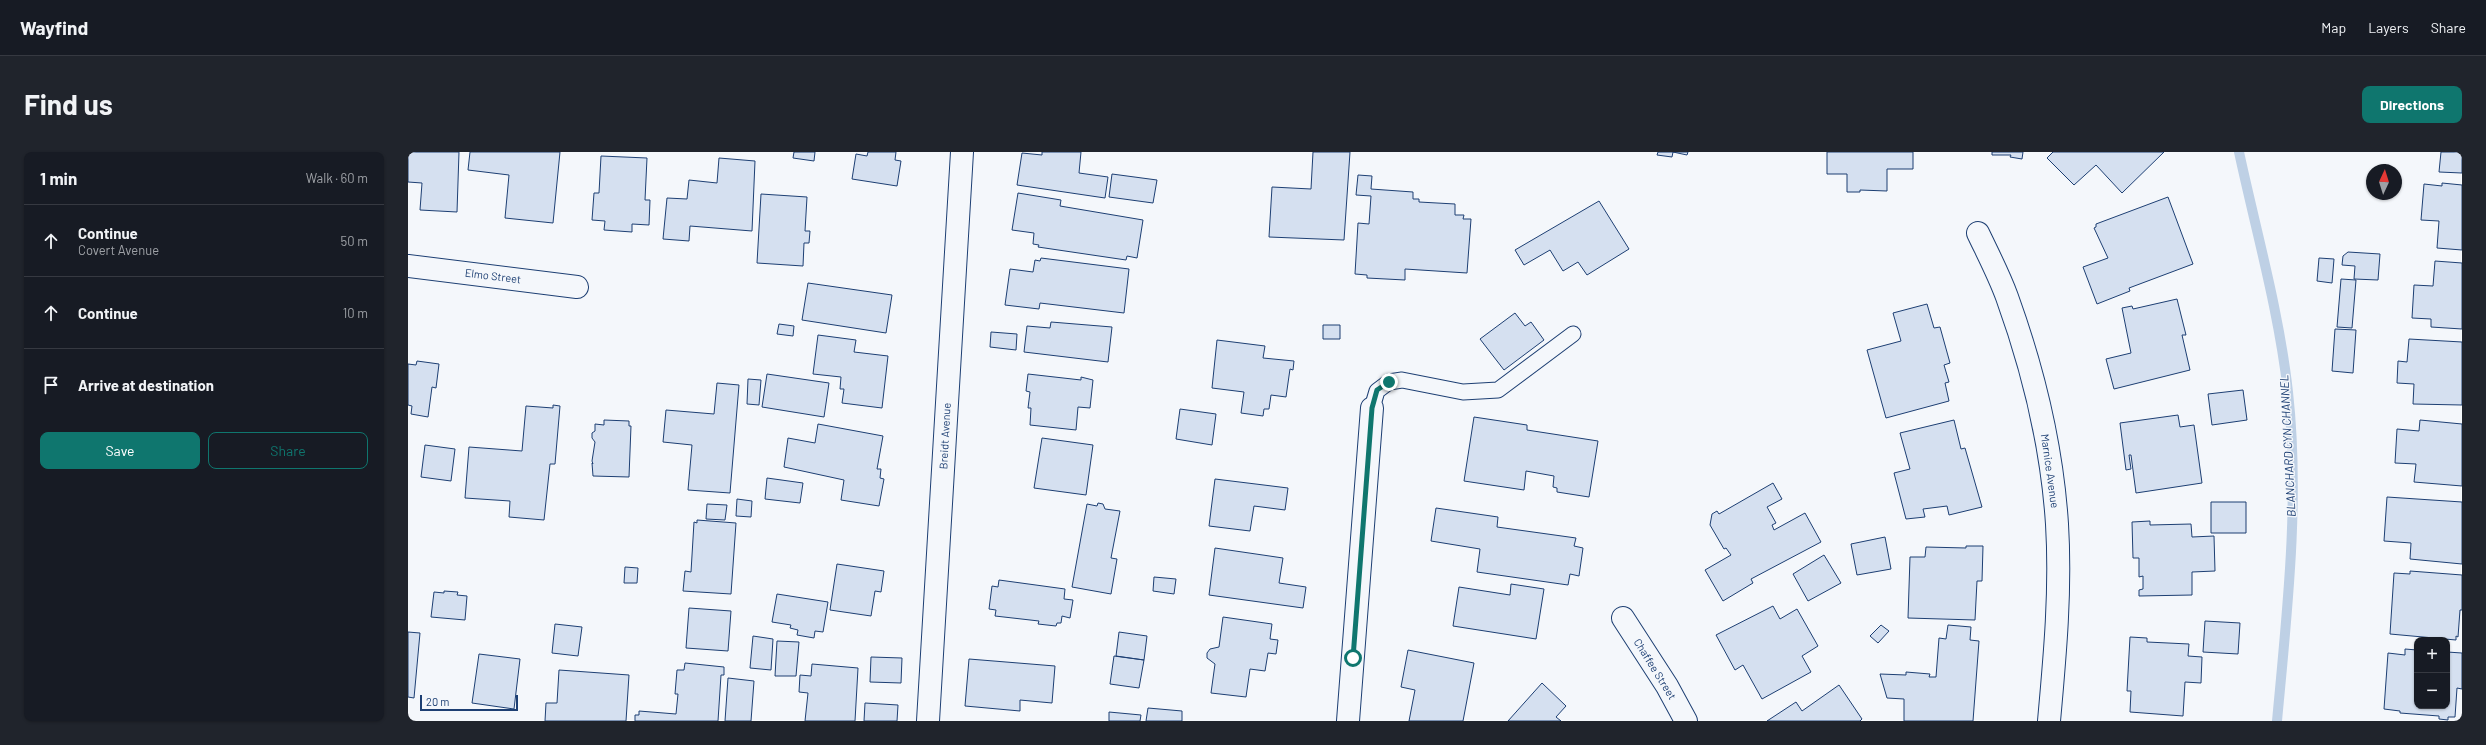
<!DOCTYPE html>
<html lang="en">
<head>
<meta charset="utf-8">
<style>
	:root { --surface:#171b24; --page:#20242c; --text:#f1f3f6; --muted:#9ea1a6; --line:#363941; --accent:#0f766e }
	body { margin:0; font-family:Barlow,sans-serif; background:var(--page); color:var(--text) }
	.controls { position:absolute; right:12px; bottom:12px; display:grid; overflow:hidden; border-radius:8px; box-shadow:0 1px 3px #0004 }
	.controls button { width:36px; height:36px; display:grid; place-items:center; padding:0; border:0; border-bottom:1px solid var(--line); background:var(--surface); color:var(--text); font:20px sans-serif }
	.compass { position:absolute; left:1958px; top:12px; width:36px; height:36px; border-radius:50%; background:var(--surface); box-shadow:0 1px 3px #0004; rotate:4deg }
	.scale { position:absolute; left:12px; bottom:10px; width:98px; box-sizing:border-box; padding-left:4px; border:2px solid #1d3f73; border-top:0; font-size:11px; line-height:14px; white-space:nowrap; color:#1d3f73; -webkit-text-stroke:3px #f4f7fb; paint-order:stroke }
	.stop { position:absolute; width:12px; height:12px; margin:-9px; border:3px solid #0f766e; border-radius:50%; background:#fff }
	.stop.end { background:#0f766e; border-color:#fff; box-shadow:0 1px 4px #0008 }
	.list { margin:0; padding:0; list-style:none }
	h2 { display:flex; justify-content:space-between; align-items:center; height:52px; margin:0; padding:0 16px; font-size:17px }
	h2 small { font-size:13px; font-weight:400; color:var(--muted) }
	.list li { display:grid; grid-template-columns:26px 1fr auto; gap:12px; align-items:center; box-sizing:border-box; height:72px; padding:0 16px; border-top:1px solid var(--line) }
	.list b { display:block; font-size:15px; white-space:nowrap }
	.list p { margin:0; font-size:13px; white-space:nowrap; color:var(--muted) }
	.list em { font-size:13px; font-style:normal; color:var(--muted) }
	.actions { display:flex; gap:8px; padding:12px 16px }
	.actions a { flex:1; padding:9px 0; border:1px solid var(--accent); border-radius:8px; text-align:center; font-size:14px; color:var(--accent) }
	.actions .main { background:var(--accent); color:#fff }
	.icon { flex:none; width:22px; height:22px; fill:none; stroke:currentColor; stroke-width:2; stroke-linecap:round; stroke-linejoin:round }
	.map { position:relative; flex:none; width:2054px; height:569px; overflow:hidden; border-radius:8px }
	header { display:flex; align-items:center; gap:24px; box-sizing:border-box; height:56px; padding:0 20px; background:var(--surface); border-bottom:1px solid var(--line) }
	header strong { font-size:19px }
	nav { display:flex; gap:22px; margin-inline-start:auto; font-size:14px }
	.intro { display:flex; align-items:center; justify-content:space-between; box-sizing:border-box; height:96px; padding:0 24px }
	h1 { margin:0; font-size:28px }
	.button { padding:10px 18px; border-radius:8px; background:var(--accent); color:#fff; font-size:14px; font-weight:700 }
	main { display:flex; gap:24px; padding:0 24px }
	aside { flex:1; background:var(--surface); border-radius:8px; box-shadow:0 1px 3px #0004 }
	.map>svg:first-child { display:block }
</style>
</head>
<body>
<header>
<strong>Wayfind</strong>
<nav><a>Map</a><a>Layers</a><a>Share</a></nav>
</header>
<div class="intro"><h1>Find us</h1><a class="button">Directions</a></div>
<main>
<aside>
<h2>1 min<small>Walk · 60 m</small></h2>
<ul class="list">
<li><svg class="icon" aria-label="ahead" viewBox="0 0 24 24"><path d="M12 20V5M6 11l6-6 6 6"/></svg><div><b>Continue</b><p>Covert Avenue</p></div><em>50 m</em></li>
<li><svg class="icon" aria-label="ahead" viewBox="0 0 24 24"><path d="M12 20V5M6 11l6-6 6 6"/></svg><div><b>Continue</b></div><em>10 m</em></li>
<li><svg class="icon" aria-label="arrive" viewBox="0 0 24 24"><path d="M6 21V4h12l-3 4 3 4H6"/></svg><div><b>Arrive at destination</b></div></li>
</ul>
<div class="actions"><a class="main">Save</a><a>Share</a></div>
</aside>
<div class="map">
<svg width="2054" height="569" viewBox="0 0 2054 569">
	<rect width="100%" height="100%" fill="#f4f7fb"/>
	<g fill="none" stroke-linecap="round" stroke-linejoin="round">
		<path stroke="#bed0e5" stroke-width="10" d="M1831 0C1848 79 1871 159 1880 240 1892 348 1879 461 1869 569"/>
	</g>
	<path fill="#d5e0f0" stroke="#1d3f73" d="M0 0H51L49 60 12 58 14 31 0 30Z
		M62 0H152L145 71 97 66 101 23 60 18Z
		M386 0H407L406 9 385 6Z
		M460 0H488L487 8 493 9 489 34 444 27 448 2 459 4Z
		M634 0H673L671 21 700 25 697 46 609 33 614 1 634 3Z
		M905 0H942L936 88 861 85 864 35 903 37Z
		M1250 0H1280L1279 3 1265 0 1264 5 1249 3Z
		M1419 0H1505V17H1479V39L1452 38V40H1439V22H1419Z
		M1584 0H1615L1614 7 1602 5 1603 3H1584Z
		M1645 0H1756L1714 41 1688 13 1666 33 1639 6Z
		M2033 0H2054V21L2031 20Z
		M193 4 239 6 237 48H242L241 73 224 72V80L196 78 197 69 184 68 186 41H191Z
		M311 6 347 9 344 79 282 74 281 89 255 87 259 46 279 47 281 28 309 31Z
		M704 22 749 28 745 51 701 45Z
		M950 23 964 24 963 37 1005 40V47H1011V50L1047 52V63H1056L1055 67H1063L1059 121 997 117V128L959 126V123L947 122 950 71 961 72 963 44 948 43Z
		M2034 31 2054 33V98L2029 96 2031 69 2013 68 2016 32 2034 34Z
		M610 41 653 48 652 54 735 68 729 106 719 104 718 108 630 95 631 93 625 92 626 81 604 78Z
		M353 42 399 45 397 79H402L401 91H396L395 114 349 111Z
		M1760 45 1785 112 1721 136 1722 139 1689 152 1675 115 1700 106 1686 76 1688 75V72Z
		M1191 49 1221 97 1179 123 1170 110 1155 119 1142 98 1116 113 1107 98Z
		M1940 100 1972 102 1970 128 1946 127 1947 114 1934 113 1935 104Z
		M633 106 721 117 716 161 632 151 631 157 597 153 602 117 625 120 627 108 632 109Z
		M1911 106 1926 107 1924 131 1909 129Z
		M2027 109 2054 111V177L2023 175V167L2004 166 2006 133 2025 134Z
		M1933 127 1948 128 1944 176 1929 175Z
		M400 131 484 143 478 181 394 168Z
		M1769 147 1778 183H1774L1782 218 1706 237 1698 207 1723 201 1714 156 1724 154 1725 157Z
		M1519 152 1526 176 1532 175 1542 211 1536 213 1541 230 1537 231 1541 249 1478 266 1459 198 1493 189 1485 161Z
		M1107 161 1117 174 1123 170 1136 188 1096 218 1072 187Z
		M643 170 704 175 700 210 616 200 619 174 642 176Z
		M371 172 386 174 385 184 369 182Z
		M915 173H932V187H915Z
		M1927 177 1948 178 1945 221 1924 219Z
		M583 180 609 182 608 198 582 195Z
		M410 183 448 188 446 200 480 204 474 256 434 251 436 237H432L433 225 405 222Z
		M2001 187 2054 190V253L2005 252 2006 232 1989 231 1990 209 1999 210Z
		M809 188 857 194 855 206 886 209 885 218 882 217 878 245 863 243 861 257H856L855 264 833 261 836 240 804 236Z
		M9 209 31 212 28 236 24 235 20 265 3 262 4 254 0 253V212L8 213Z
		M359 222 421 231 416 265 354 255Z
		M620 222 673 228V225L685 228 682 256 670 255 668 278 622 273 623 256H620L622 240 618 239Z
		M340 227 353 228 351 253 339 252Z
		M309 231 331 233 322 341 280 338 284 293 255 290 258 258 306 262Z
		M1835 238 1839 268 1804 273 1800 242Z
		M145 253 152 254 147 312H142L136 368 101 365 102 349 57 346 61 295 114 299 118 254 145 256Z
		M772 257 808 262 804 293 768 287Z
		M1770 263 1772 275 1786 273 1794 331 1728 341 1723 303H1721L1723 317 1718 318 1712 271Z
		M1066 265 1119 273V278L1190 289 1181 345 1149 340V336L1145 335 1146 324 1118 319 1116 338 1056 329Z
		M196 268 221 269V274H223L221 325 185 324 184 311 185 312 184 309 187 290 184 286V281L187 279V272L196 273Z
		M1546 268 1553 297 1557 296 1574 355 1541 363 1539 354 1515 357 1517 365 1498 367 1486 321 1502 317 1492 281Z
		M2012 268 2054 272V334L2006 330 2008 312 1987 311 1989 277 2011 279Z
		M410 272 475 284 469 317H473L472 326 476 327 471 354 433 348 436 328 376 315 380 286 407 291Z
		M634 286 685 293 678 343 626 336Z
		M17 293 47 297 43 329 13 325Z
		M359 326 395 331 392 351 357 347Z
		M807 327 880 336 877 358 846 354 842 379 801 374Z
		M1365 331 1374 347 1359 355 1368 371 1364 373 1366 378 1397 361 1413 390 1343 427 1345 431 1315 449 1297 418 1323 403 1318 396 1316 397 1302 373 1304 362 1309 359 1311 362Z
		M1979 345 2054 350V412L2002 407 2003 391 1976 389Z
		M329 347 344 349 343 365 328 364Z
		M1803 350H1838V381H1803Z
		M690 351 695 352 697 357 712 359 703 406 709 407 703 442 664 435 679 352 689 354Z
		M299 352 319 353 317 368 298 367Z
		M1028 356 1090 365 1089 375 1168 386 1166 394 1175 396 1171 424 1162 422 1160 433 1069 420 1072 397 1023 389Z
		M289 368 328 371 323 442 275 439 277 419 283 420 286 370 289 371Z
		M1742 369V373L1783 372 1784 385 1806 384 1807 419 1784 420V443L1731 444V438L1735 437V424L1731 425V406H1725L1724 370Z
		M1477 385 1483 417 1449 423 1443 392Z
		M1558 394H1575L1574 429H1569L1567 468 1500 466 1502 405H1517L1518 395 1558 396Z
		M807 396 875 406 871 431 898 435 895 456 801 443Z
		M1416 403 1433 431 1400 449 1385 422Z
		M429 412 476 419 473 440 467 439 463 464 422 458Z
		M217 415 230 416 229 431H216Z
		M2002 419 2054 423V458H2052L2050 485 2048 484V488L1982 482 1986 421 2002 422Z
		M746 425 768 427 766 442 745 439Z
		M591 428 657 437 656 447 665 448 662 466 654 464 653 471H649L648 474 630 472 631 469 587 464 588 458 581 457 584 434 590 435Z
		M1103 432 1136 437 1128 487 1045 474 1051 435 1102 443Z
		M36 439 50 440 49 443 59 444 57 468 23 465 26 440 36 441Z
		M369 442 420 450 415 480 407 479 406 486 389 483 390 478 382 476 383 473 364 470Z
		M1365 454 1372 467 1389 457 1410 494 1394 504 1403 520 1354 547 1335 513 1327 518 1308 483Z
		M281 456 323 459 320 499 278 496Z
		M815 465 864 472 862 487 870 488 868 502 860 501 857 519 842 517 838 545 803 541 807 512 799 506V501L802 497 811 495Z
		M1797 469 1832 471 1830 502 1795 500Z
		M147 472 174 475 170 504 144 501Z
		M1473 473 1481 479 1470 491 1462 484Z
		M1540 473 1563 475 1562 488 1571 489 1565 569H1496V547L1479 546 1472 522 1498 523V520L1522 522 1521 525H1528L1531 486 1538 487Z
		M0 480 12 481 6 546 0 545Z
		M711 480 739 484 736 508 708 504Z
		M345 484 365 487 363 518 342 516Z
		M1722 485 1739 486V490L1781 492 1780 504 1794 505 1793 531 1777 530 1775 564 1722 560 1723 539H1719Z
		M369 489 391 490 388 524H367Z
		M1997 497 2009 498V554H2039V500L2054 501V537L2049 536 2047 565H2040V568L2031 567V564L1992 561V559L1976 557 1980 501 1997 503Z
		M1000 498 1066 511 1055 569H1001L1007 538 993 535Z
		M71 502 112 507 106 557 64 551Z
		M706 504 736 508 731 536 702 532Z
		M463 505 494 506 493 531 462 530Z
		M561 507 647 514 644 551 612 548V559L557 554Z
		M277 511 316 515V523H313L310 569H227V563H231V559L268 562 270 542H267L269 518H276Z
		M404 512 450 516 447 569H397L400 541 391 540 392 523 403 524Z
		M151 518 221 523 218 569H137L138 551H149Z
		M320 526 346 529 343 569H317Z
		M1134 531 1158 554 1148 565 1153 569H1100Z
		M1431 533 1454 567 1452 569H1359L1388 550 1394 559Z
		M457 551 490 553 489 569H456Z
		M740 556 774 559V569H738Z
		M701 560 733 563 732 569H701Z"/>
	<g fill="none" stroke-linecap="round" stroke-linejoin="round">
		<g stroke="#1d3f73" stroke-width="17">
			<path id="lane" d="M964 256 969 239 981 230 994 228 1055 240 1090 238 1165 182"/>
		</g>
		<g stroke="#1d3f73" stroke-width="24">
			<path id="street" d="M1570 81C1580 102 1591 123 1599 145 1625 217 1644 295 1649 372 1653 438 1647 503 1641 569
				M0 114 169 135
				M1215 466 1259 534 1278 569
				M520 569 554 0
				M940 569 964 256"/>
		</g>
		<use href="#lane" stroke="#f4f7fb" stroke-width="15"/>
		<use href="#street" stroke="#f4f7fb" stroke-width="22"/>
	</g>
	<g fill="none" stroke-linecap="round" stroke-linejoin="round">
		<path stroke="#0f766e" stroke-width="5" d="M945 506 964 256 969 238 981 230"/>
	</g>
	<g text-anchor="middle" stroke-width="3" stroke-linejoin="round" paint-order="stroke">
		<g font-size="11" fill="#1d3f73" stroke="#f4f7fb">
			<text transform="translate(85 124) rotate(7)" y="4">Elmo Street</text>
			<text transform="translate(537 284) rotate(-87)" y="4">Breidt Avenue</text>
			<text transform="translate(1642 319) rotate(82)" y="4">Marnice Avenue</text>
			<text transform="translate(1247 517) rotate(58)" y="4">Chaffee Street</text>
		</g>
		<g font-size="12" font-style="italic" fill="#1d3f73" stroke="#f4f7fb">
			<text transform="translate(1880 294) rotate(-93)" y="4">BLANCHARD CYN CHANNEL</text>
		</g>
	</g>
</svg>
<div class="controls">
<button>+</button>
<button>−</button>
</div>
<svg class="compass" viewBox="-18 -18 36 36"><path d="M0-13l5 13h-10z" fill="#e53935"/><path d="M0 13l5-13h-10z" fill="#9ea1a6"/></svg>
<div class="scale">20 m</div>
<div class="stop" style="left:945px;top:506px"></div>
<div class="stop end" style="left:981px;top:230px"></div>
</div>
</main>
</body>
</html>
